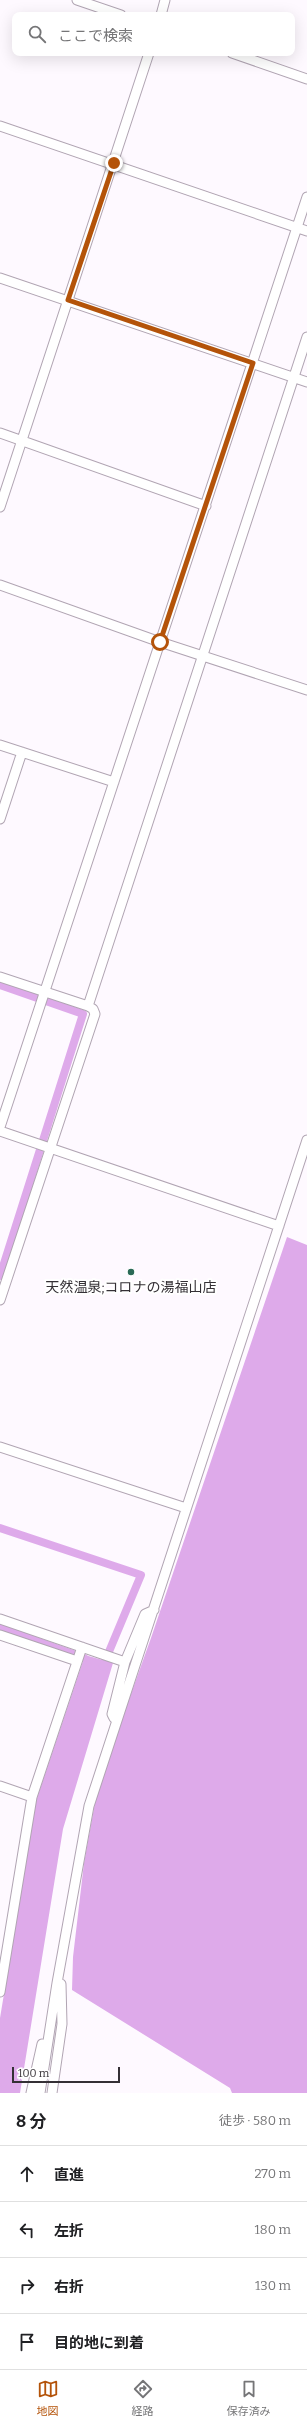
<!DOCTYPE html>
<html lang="ja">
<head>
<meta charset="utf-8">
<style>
	:root { --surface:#fff; --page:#f2f2f2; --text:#202124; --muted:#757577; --line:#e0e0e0; --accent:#b45309 }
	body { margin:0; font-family:Bitter,"Noto Sans JP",serif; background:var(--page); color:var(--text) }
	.scale { position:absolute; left:12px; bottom:10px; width:108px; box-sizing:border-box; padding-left:4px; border:2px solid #343035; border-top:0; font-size:11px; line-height:14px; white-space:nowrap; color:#343035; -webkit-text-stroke:3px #fff; paint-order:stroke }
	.stop { position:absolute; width:12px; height:12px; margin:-9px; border:3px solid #b45309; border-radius:50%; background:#fff }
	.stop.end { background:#b45309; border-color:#fff; box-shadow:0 1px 4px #0008 }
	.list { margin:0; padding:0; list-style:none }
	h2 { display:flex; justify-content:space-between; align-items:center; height:52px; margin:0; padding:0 16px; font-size:17px }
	h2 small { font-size:13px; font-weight:400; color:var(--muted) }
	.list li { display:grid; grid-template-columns:26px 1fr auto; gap:12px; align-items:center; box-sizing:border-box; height:56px; padding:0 16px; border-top:1px solid var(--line) }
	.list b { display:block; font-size:15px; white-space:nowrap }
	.list em { font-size:13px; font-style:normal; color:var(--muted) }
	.icon { flex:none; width:22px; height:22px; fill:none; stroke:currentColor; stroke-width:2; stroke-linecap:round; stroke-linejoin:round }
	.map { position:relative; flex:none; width:307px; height:2093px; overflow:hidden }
	.search { position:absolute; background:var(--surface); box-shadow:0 4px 16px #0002; left:12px; right:12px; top:12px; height:44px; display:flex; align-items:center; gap:10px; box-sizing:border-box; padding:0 14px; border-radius:8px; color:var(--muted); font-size:15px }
	.sheet { height:276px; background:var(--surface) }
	nav { display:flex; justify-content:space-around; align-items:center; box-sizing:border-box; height:56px; border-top:1px solid var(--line); background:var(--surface); font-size:11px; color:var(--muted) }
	nav a { display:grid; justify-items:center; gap:2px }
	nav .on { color:var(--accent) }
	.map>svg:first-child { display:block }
</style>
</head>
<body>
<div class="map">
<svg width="307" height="2093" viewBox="0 0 307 2093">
	<rect width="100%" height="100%" fill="#fef9ff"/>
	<path fill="#deaaea" d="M287 1237 307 1245V2093H232L230 2088 72 1990 73 1957 84 1863 98 1786 151 1638Z
		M85 1655 113 1663 63 1829 20 2093H0V2018L36 1801Z"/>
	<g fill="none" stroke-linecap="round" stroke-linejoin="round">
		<path stroke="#deaaea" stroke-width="8" d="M0 985 83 1014 0 1276
			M0 1528 141 1575 103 1666
			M0 1628 84 1658"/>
		<g stroke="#b1a5b3" stroke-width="11">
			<path id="minor" d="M77 0 121 15
				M161 15 165 0
				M232 53 307 79
				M0 126 307 231
				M0 278 307 382
				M0 433 206 506
				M0 507 149 53
				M0 585 160 642 307 690
				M0 745 114 782
				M0 819 22 752
				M0 977 88 1006 307 337
				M0 1127 307 197
				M0 1131 279 1226
				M0 1300 95 1014 93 1009 88 1006
				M0 1447 186 1508
				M0 1619 125 1662 145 1614 154 1610
				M0 1635 77 1661
				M114 1718 112 1714 125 1662
				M0 1786 32 1797
				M0 1992 32 1797 82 1647
				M31 2093 42 2044
				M40 2093 57 1983 89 1806 307 1140
				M52 2093 62 2024 61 1984"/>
		</g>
		<use href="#minor" stroke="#fff" stroke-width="9"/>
	</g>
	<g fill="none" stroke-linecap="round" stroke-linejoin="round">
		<path stroke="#b45309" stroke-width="5" d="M114 163 68 300 253 363 160 642"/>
	</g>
	<circle fill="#2a6956" stroke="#fff" stroke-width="1.5" cx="131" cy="1272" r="4"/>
	<g text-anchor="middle" stroke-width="4" stroke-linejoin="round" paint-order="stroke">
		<g font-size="14" fill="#343035" stroke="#fff">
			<text x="131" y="1292">天然温泉;コロナの湯福山店</text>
		</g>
	</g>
</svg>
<div class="scale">100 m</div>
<div class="stop" style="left:160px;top:642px"></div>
<div class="stop end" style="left:114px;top:163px"></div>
<div class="search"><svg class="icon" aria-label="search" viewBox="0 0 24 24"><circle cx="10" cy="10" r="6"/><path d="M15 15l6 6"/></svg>ここで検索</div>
</div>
<section class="sheet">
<h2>8 分<small>徒歩 · 580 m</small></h2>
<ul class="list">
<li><svg class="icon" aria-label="ahead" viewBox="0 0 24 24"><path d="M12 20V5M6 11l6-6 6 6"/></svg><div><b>直進</b></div><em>270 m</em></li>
<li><svg class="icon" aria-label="left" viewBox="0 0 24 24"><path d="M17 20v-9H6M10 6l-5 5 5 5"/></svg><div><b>左折</b></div><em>180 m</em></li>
<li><svg class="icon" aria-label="right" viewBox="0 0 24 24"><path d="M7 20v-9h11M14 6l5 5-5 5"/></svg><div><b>右折</b></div><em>130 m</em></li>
<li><svg class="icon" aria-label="arrive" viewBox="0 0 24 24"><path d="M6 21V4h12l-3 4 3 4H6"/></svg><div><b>目的地に到着</b></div></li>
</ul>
</section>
<nav>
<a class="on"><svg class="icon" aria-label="map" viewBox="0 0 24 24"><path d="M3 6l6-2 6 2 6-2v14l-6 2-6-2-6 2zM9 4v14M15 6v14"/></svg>地図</a>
<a><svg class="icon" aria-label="directions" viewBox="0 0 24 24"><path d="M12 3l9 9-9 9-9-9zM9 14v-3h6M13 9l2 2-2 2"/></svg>経路</a>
<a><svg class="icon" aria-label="saved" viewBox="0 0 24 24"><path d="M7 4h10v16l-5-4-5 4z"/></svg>保存済み</a>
</nav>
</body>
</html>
